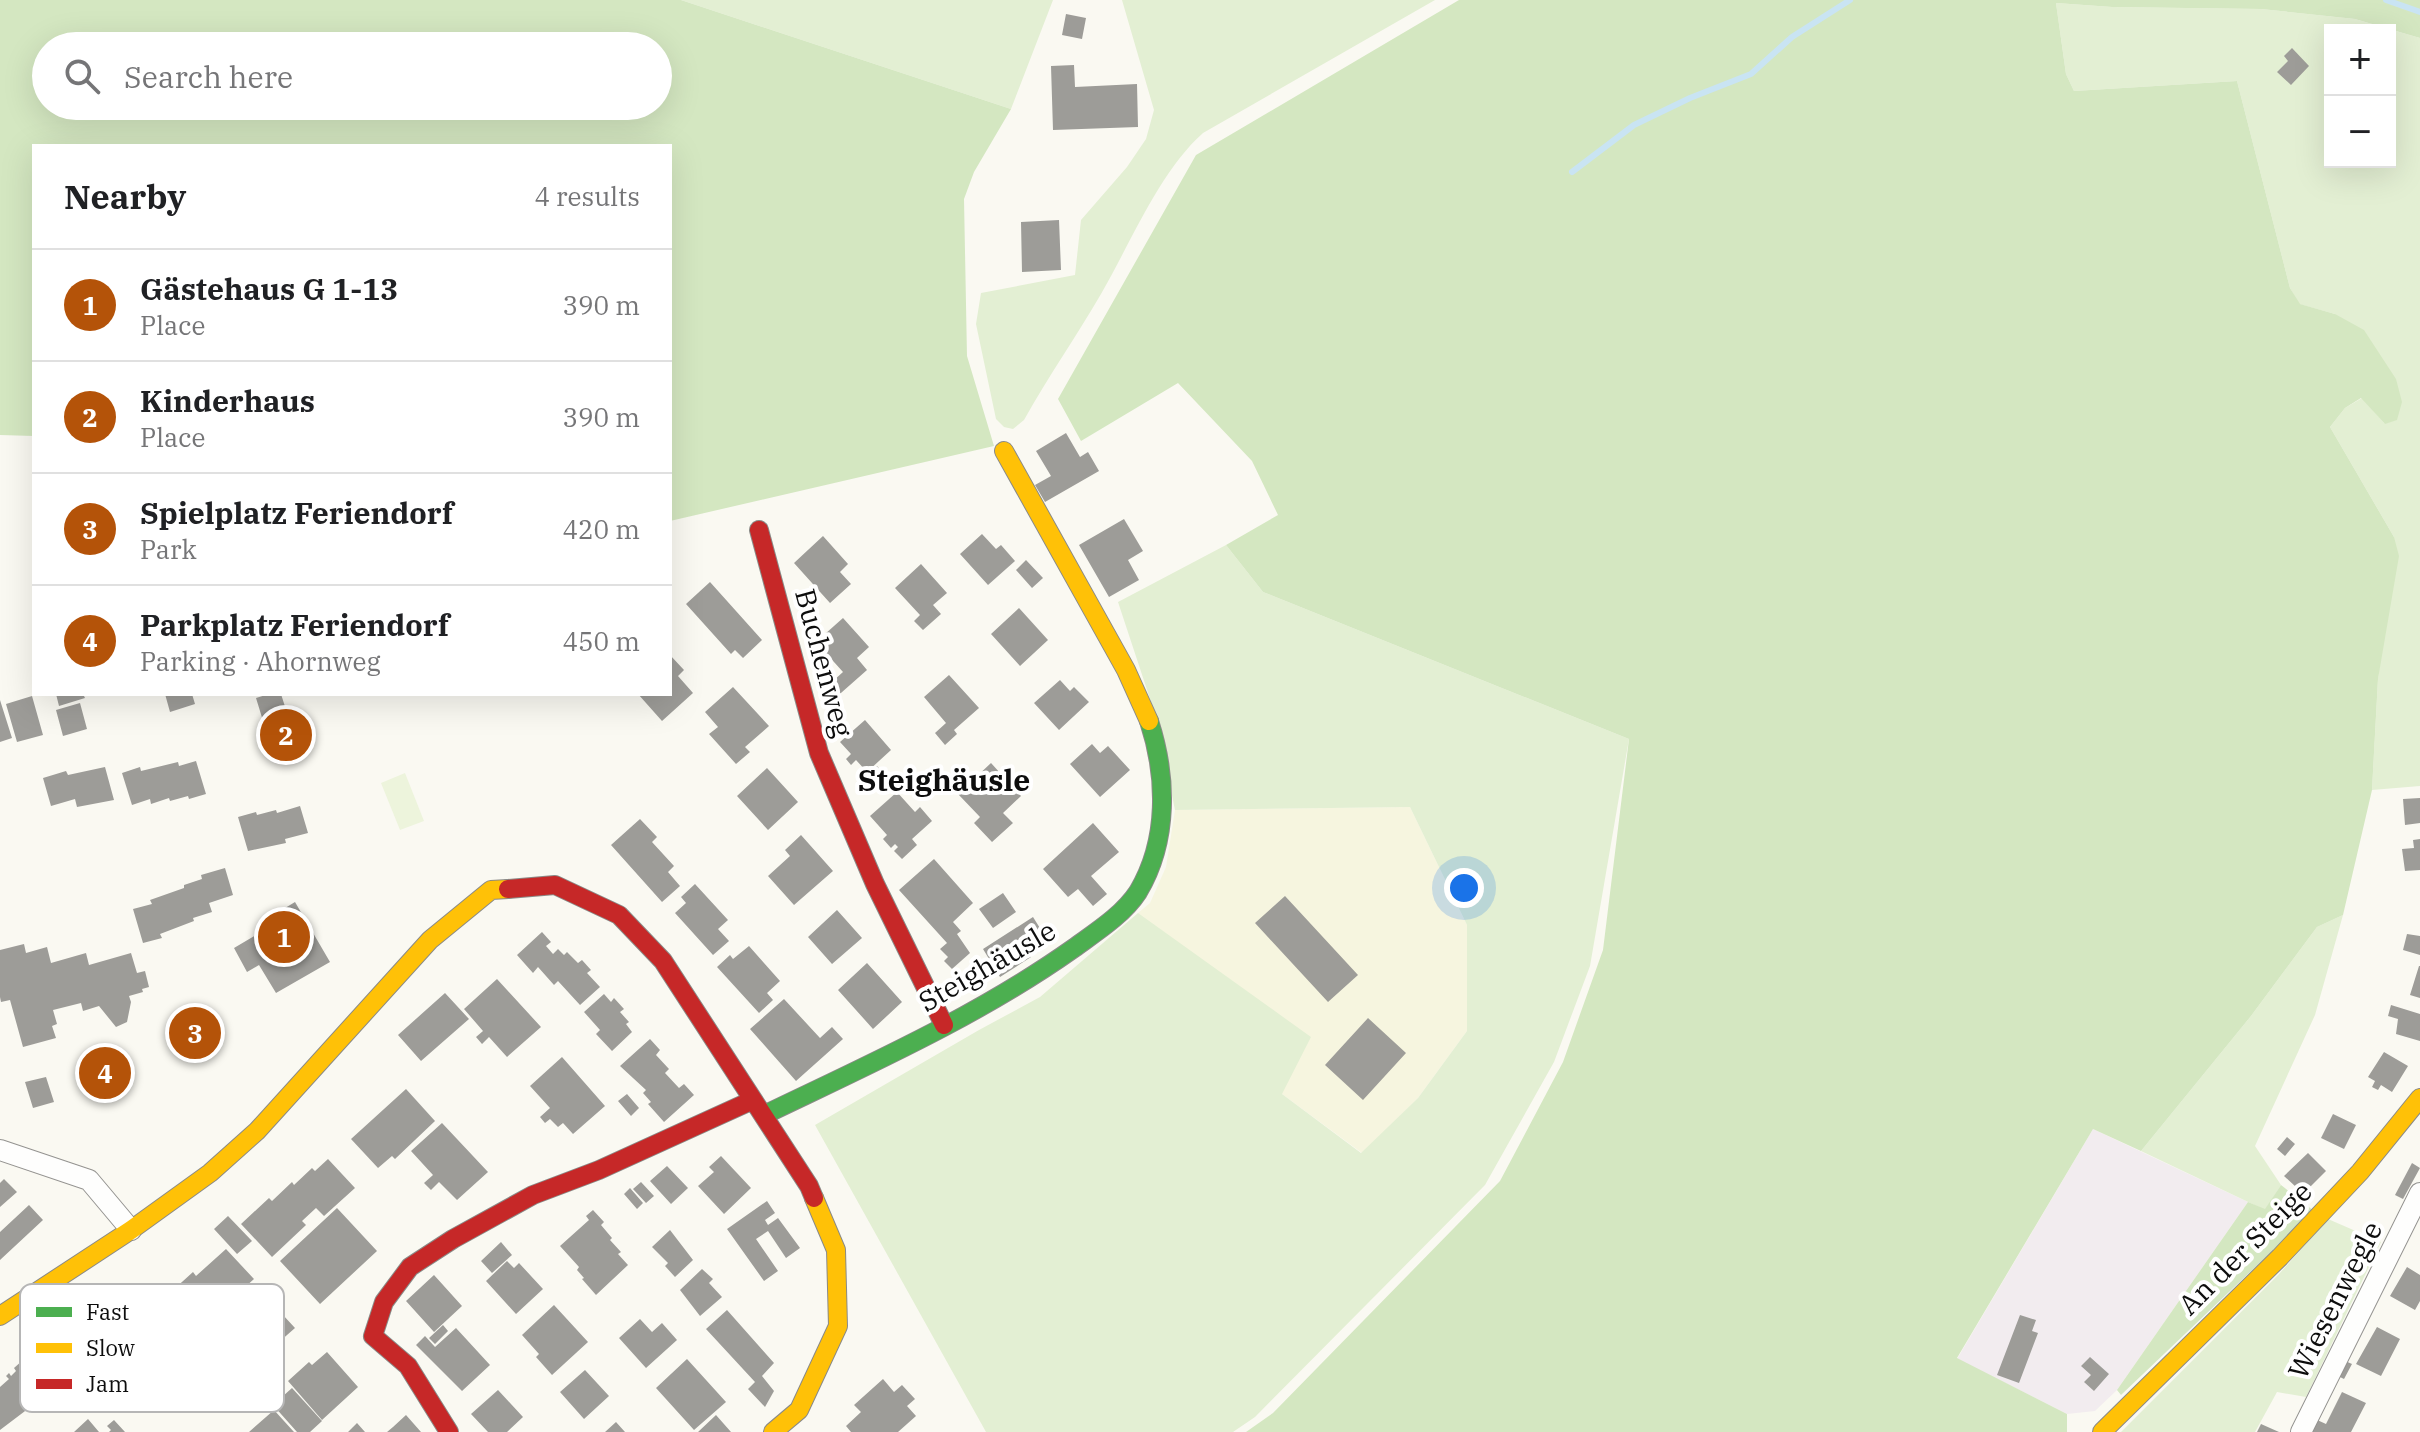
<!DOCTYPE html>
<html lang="en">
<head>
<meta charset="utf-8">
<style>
	:root { --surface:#fff; --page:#f6f6f6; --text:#202124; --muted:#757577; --line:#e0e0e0; --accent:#b45309 }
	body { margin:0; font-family:"IBM Plex Serif",serif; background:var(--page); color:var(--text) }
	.controls { position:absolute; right:24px; top:24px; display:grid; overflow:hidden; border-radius:0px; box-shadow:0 8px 32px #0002 }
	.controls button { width:72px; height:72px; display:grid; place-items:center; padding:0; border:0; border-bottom:2px solid var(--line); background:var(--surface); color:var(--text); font:40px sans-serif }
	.you { position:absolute; left:1464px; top:888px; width:28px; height:28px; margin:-20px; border:6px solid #fff; border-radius:50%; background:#1a73e8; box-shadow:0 0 0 12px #1a73e833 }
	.badge { display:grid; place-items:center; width:52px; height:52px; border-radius:50%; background:var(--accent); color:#fff; font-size:26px; font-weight:700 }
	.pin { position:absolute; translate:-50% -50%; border:4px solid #fff; box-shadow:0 2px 8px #0006 }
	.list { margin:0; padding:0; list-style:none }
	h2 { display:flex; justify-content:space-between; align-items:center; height:104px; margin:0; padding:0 32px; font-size:34px }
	h2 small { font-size:26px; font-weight:400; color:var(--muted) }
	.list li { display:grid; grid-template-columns:52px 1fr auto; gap:24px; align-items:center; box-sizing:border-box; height:112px; padding:0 32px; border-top:2px solid var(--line) }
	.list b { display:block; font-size:30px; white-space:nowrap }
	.list p { margin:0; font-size:26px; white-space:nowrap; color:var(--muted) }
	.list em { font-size:26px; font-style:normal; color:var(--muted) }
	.icon { flex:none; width:44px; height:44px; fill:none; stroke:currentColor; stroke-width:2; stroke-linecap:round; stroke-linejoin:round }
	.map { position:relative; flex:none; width:2420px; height:1432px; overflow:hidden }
	.search { position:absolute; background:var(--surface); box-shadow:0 8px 32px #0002; left:32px; top:32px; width:640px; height:88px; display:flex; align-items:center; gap:20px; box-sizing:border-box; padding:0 28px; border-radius:44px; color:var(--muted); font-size:30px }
	.panel { position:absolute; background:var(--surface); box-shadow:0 8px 32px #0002; left:32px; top:144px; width:640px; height:552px; border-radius:0px }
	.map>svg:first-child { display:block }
</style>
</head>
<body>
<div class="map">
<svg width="2420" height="1432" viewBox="0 0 2420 1432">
	<rect width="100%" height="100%" fill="#faf9f2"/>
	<path fill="#f2ecef" d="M2093 1129 2248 1202 2117 1390 2095 1411 2067 1414 1957 1359Z"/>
	<path fill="#f6f5df" d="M1410 807 1467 925V1031L1418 1098 1362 1153 1282 1094 1138 913 1150 903 1166 867 1175 810Z"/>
	<path fill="#e3efd3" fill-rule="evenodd" d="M681 0H1053L1011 109Z
		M1122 0H1435L1203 133C1160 171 1130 244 1101 294 1076 337 1048 377 1024 420L1013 429 1004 427 996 419 976 324 981 293 1075 275 1081 220 1127 167 1146 139 1154 110Z
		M2056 3 2112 7 2261 9 2355 19 2420 38V786L2372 790 2378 679 2394 537 2330 427 2345 408 2362 398 2385 424 2335 314 2299 304 2290 288 2237 81 2074 91 2066 74ZM2330 30H2390V162H2330Z
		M1226 545 1263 592 1629 739 1590 966 1554 1062 1485 1185 1255 1417 1233 1432H986L815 1125 979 1030 1040 997 1138 913 1311 1037 1282 1094 1361 1153 1418 1098 1467 1031V925L1410 807 1175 810 1156 717 1118 602Z
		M2343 915 2315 1015 2255 1146 2281 1185 2265 1210 2141 1151 2251 1016 2317 927Z
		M2328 1219 2381 1242 2306 1397 2277 1392 2255 1432H2121L2279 1274Z"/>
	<path fill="#d4e7c1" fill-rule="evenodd" d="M0 0H681L1011 109 974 172 964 199 967 356 994 446 670 521V146H34V436L0 435ZM46 46H658V106H46Z
		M1459 0H2420V38L2355 19 2261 9 2112 7 2056 3 2066 74 2074 91 2237 81 2290 288 2300 304 2335 314 2364 330 2396 379 2402 402 2397 420 2385 424 2361 398 2345 408 2330 427 2394 537 2399 556 2378 679 2372 790 2343 915 2317 927 2251 1016 2141 1151 2093 1129 1957 1358 2067 1414V1432H1246L1273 1413 1500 1181 1563 1062 1603 950 1629 739 1263 592 1226 545 1278 515 1252 461 1178 383 1081 441 1058 399 1196 155Z
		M2281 1185 2314 1211 2121 1395 2117 1390 2248 1202 2265 1209Z"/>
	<path fill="#edf4dc" d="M405 773 424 821 400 830 381 783Z"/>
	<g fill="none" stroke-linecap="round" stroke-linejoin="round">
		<path stroke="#c9e4f3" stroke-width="6" d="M2386 0 2420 12
			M1572 172 1634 125 1690 98 1751 74 1792 37 1850 0"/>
	</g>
	<path fill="#9d9c98" d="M1066 14 1086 18 1082 39 1062 35Z
		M2292 48 2309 66 2291 85 2277 72 2288 61 2284 56Z
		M1074 65 1075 87 1137 84 1138 127 1053 130 1051 66Z
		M1059 220 1061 270 1022 272 1021 222Z
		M1066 433 1080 457 1088 452 1099 471 1045 502 1035 485 1051 476 1036 451Z
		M1124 519 1143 551 1128 560 1139 580 1109 597 1079 545Z
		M982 534 996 549 1001 545 1015 561 988 585 960 554Z
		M823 536 848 564 840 572 851 584 830 603 794 563Z
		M1026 560 1043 578 1032 588 1016 570Z
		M921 564 947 593 933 605 941 614 923 630 914 621 920 615 895 588Z
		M710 582 762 640 743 658 735 650 731 654 686 604Z
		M1019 608 1048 640 1020 666 991 634Z
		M843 618 869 647 857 658 867 670 833 700 823 690 843 672 816 642Z
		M670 655 684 670 678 676 693 693 662 721 638 694H670Z
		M949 675 979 708 954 730 957 734 945 745 935 733 946 723 924 697Z
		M1060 680 1070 691 1074 687 1089 702 1059 730 1034 703Z
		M733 687 769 726 745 747 750 752 736 764 709 734 718 727 705 712Z
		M56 694H83L85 698 59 706Z
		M165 694H192L195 704 170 712Z
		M269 694H281L288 716 264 724 256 698Z
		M32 696 43 735 17 742 6 704Z
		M0 700 12 738 0 742Z
		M80 703 87 729 63 736 56 710Z
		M294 718 302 745 278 752 270 725Z
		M865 720 891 750 867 772 856 760 851 765 846 759 851 754 840 742Z
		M1092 744 1100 753 1108 746 1130 770 1100 797 1070 764Z
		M196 761 206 794 189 799 188 796 170 801 169 798 151 804 150 799 132 805 122 773 140 767 141 771 178 762 179 766Z
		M991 763 1021 796 1003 813 1013 823 992 842 974 823 980 817 958 794Z
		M877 766 884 774 869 789 861 780Z
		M105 767 114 800 77 807 75 799 51 806 43 778 66 771 68 775Z
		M767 768 798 802 768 830 737 796Z
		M897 792 915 812 920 807 932 821 912 839 917 845 902 859 894 851 898 847 895 844 891 848 883 839 887 835 870 816Z
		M2420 798V823L2405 825 2403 799Z
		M300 806 308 833 285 839 286 843 248 851 238 817 256 812 257 815 276 810 277 813Z
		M640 819 657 837 652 842 674 866 668 872 680 886 662 902 611 845Z
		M1093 823 1119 852 1091 876 1107 894 1093 906 1078 889 1068 897 1043 869Z
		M801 835 833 871 794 905 768 876 790 856 785 850Z
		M2420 839V870L2405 871 2402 849 2414 848 2413 840Z
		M934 859 973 903 953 922 961 931 957 934 970 953 952 969 944 961 948 957 940 949 947 943 899 890Z
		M225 868 233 895 209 903 212 912 193 918 194 921 160 934 162 938 143 943 133 909 152 904 150 900 184 888V885L202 879 201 875Z
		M695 884 728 920 718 929 729 941 713 955 675 913 686 903 681 897Z
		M1003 893 1016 912 993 928 979 909Z
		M1285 896 1358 975 1328 1002 1255 923Z
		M295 902 330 962 276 993 259 965 247 972 234 948 271 926 267 919Z
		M837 910 862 938 832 964 808 937Z
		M1033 917 1043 933 1024 945 1031 957 1000 977 983 949Z
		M542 932 551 942 546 946 553 954 558 949 564 955 567 952 578 963 582 960 591 970 587 973 600 987 580 1005 558 981 554 985 538 967 533 973 517 955Z
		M2407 934 2420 936V955L2403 950Z
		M24 944 26 953 47 947 51 963 86 953 89 965 131 953 137 973 145 971 149 987 142 989 143 992 129 996 131 1002 127 1022 116 1027 99 1006 83 1011 81 1003 53 1010 57 1024 52 1026 56 1038 23 1047 10 1000 1 1002 0 997V950Z
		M749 946 780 981 767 993 773 1000 759 1013 717 967 730 955 733 959Z
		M867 963 902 1002 873 1029 838 990Z
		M2419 966H2420V998L2410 995Z
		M497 979 541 1027 507 1057 489 1037 482 1044 476 1037 483 1031 464 1009Z
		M445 993 469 1019 421 1061 398 1035Z
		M604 994 611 1002 614 998 624 1009 620 1012 629 1022 626 1024 632 1032 612 1051 596 1034 600 1030 584 1012Z
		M784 999 820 1038 832 1027 843 1039 796 1081 750 1029Z
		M2391 1005 2420 1014V1041L2396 1034 2398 1019 2388 1016Z
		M1368 1018 1406 1053 1363 1100 1325 1065Z
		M650 1039 660 1050 656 1055 669 1069 665 1073 679 1088 684 1084 694 1095 664 1122 648 1104 651 1102 643 1093 646 1090 620 1066Z
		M2384 1052 2408 1066 2392 1092 2381 1085 2378 1090 2372 1087 2375 1081 2368 1077Z
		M562 1057 605 1106 573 1134 563 1123 558 1127 550 1119 545 1123 540 1117 550 1108 530 1086Z
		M46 1077 54 1102 33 1108 25 1082Z
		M406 1089 435 1121 395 1159 392 1156 378 1168 351 1139Z
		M627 1094 639 1108 631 1116 618 1101Z
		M2333 1114 2356 1125 2344 1149 2321 1138Z
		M442 1123 488 1172 457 1200 439 1182 431 1190 424 1183 433 1175 411 1151Z
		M2287 1137 2295 1144 2285 1156 2277 1149Z
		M2308 1153 2326 1171 2307 1190 2300 1183 2296 1187 2284 1176Z
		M721 1156 751 1188 724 1214 698 1186 714 1172 709 1167Z
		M328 1159 355 1188 324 1216 316 1208 302 1221 306 1225 272 1257 241 1224 269 1198 272 1201 292 1182 294 1185 312 1168 315 1171Z
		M2412 1163 2420 1168 2403 1199 2395 1195Z
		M667 1166 688 1188 671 1204 650 1181Z
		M4 1179 17 1192 0 1207V1183Z
		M641 1182 654 1196 646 1203 633 1189Z
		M630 1188 643 1203 637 1209 624 1194Z
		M767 1201 775 1213 765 1220 768 1225 778 1218 800 1248 786 1258 768 1231 756 1239 778 1271 764 1281 727 1229Z
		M29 1205 43 1220 0 1260V1232Z
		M337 1208 377 1251 320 1304 280 1261Z
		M593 1210 604 1222 601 1225 612 1238 610 1240 621 1252 618 1254 628 1265 596 1295 582 1279 584 1278 577 1270 579 1267 560 1246 589 1220 586 1216Z
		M228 1216 252 1241 237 1254 214 1229Z
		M670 1230 693 1260 675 1277 665 1266 668 1263 652 1247Z
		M501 1242 512 1255 492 1273 481 1261Z
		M226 1249 254 1279 224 1306 218 1299 203 1312 207 1316 172 1348 141 1313 168 1287 172 1291 193 1272 196 1276Z
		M507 1261 514 1268 519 1263 543 1289 516 1314 486 1281Z
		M2407 1267 2420 1275V1301L2415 1310 2390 1296Z
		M702 1269 713 1279 709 1283 722 1297 700 1316 680 1290Z
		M434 1275 462 1306 434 1332 406 1301Z
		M259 1289 295 1328 253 1365 217 1327Z
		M554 1305 588 1342 552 1375 536 1357 539 1354 522 1335Z
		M727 1310 774 1363 762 1376 774 1391 765 1407 748 1389 755 1382 706 1329Z
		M2020 1315 2036 1320 2032 1331 2038 1333 2019 1383 1997 1375Z
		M640 1319 652 1332 662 1323 677 1340 646 1368 619 1338Z
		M443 1325 448 1331 435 1344 429 1338Z
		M2377 1327 2400 1339 2381 1376 2356 1364Z
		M456 1328 490 1365 462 1391 416 1345 425 1336 435 1347Z
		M327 1352 358 1387 322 1420 288 1381 309 1362 312 1365Z
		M2090 1357 2109 1374 2094 1391 2084 1382 2091 1375 2081 1366Z
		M687 1359 726 1402 694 1430 656 1388Z
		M23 1360 57 1396 40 1412 33 1405 0 1430V1387L9 1379 6 1376 9 1373 11 1376 16 1371 14 1368Z
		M2343 1360 2352 1364 2344 1379 2336 1375Z
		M585 1370 609 1396 584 1419 560 1392Z
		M883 1379 894 1392 902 1385 915 1399 907 1406 916 1416 898 1432H851L846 1426 861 1412 854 1405Z
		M292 1388 322 1421 310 1432H297L273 1405Z
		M498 1390 523 1417 507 1432H488L471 1414Z
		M2342 1392 2366 1403 2351 1432H2308L2315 1419 2326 1424Z
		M274 1410 294 1432H249Z
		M406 1415 421 1432H387L393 1427Z
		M716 1415 731 1432H698Z
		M88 1419 99 1432H74Z
		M114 1420 125 1432H109L111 1430 107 1426Z
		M616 1422 625 1432H605Z
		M357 1423 365 1432H348Z
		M2261 1424 2279 1432H2257Z"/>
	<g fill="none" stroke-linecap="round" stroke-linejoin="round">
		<g stroke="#949390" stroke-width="22">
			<path id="street" d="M0 1150 89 1180 131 1230
				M2301 1432 2420 1193"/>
		</g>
		<g stroke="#8a8a87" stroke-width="20">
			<path id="fast" d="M764 1115C870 1064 978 1016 1074 948 1096 932 1123 915 1138 892 1169 840 1167 776 1149 721"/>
		</g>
		<g stroke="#8a8a87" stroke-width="20">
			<path id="slow" d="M1004 451 1126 670 1149 721
				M0 1316 131 1230 210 1173 257 1131 430 940 491 890 508 889
				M773 1432 799 1410 838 1326 836 1250 814 1198
				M2102 1432 2280 1257 2360 1172 2420 1098"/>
		</g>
		<g stroke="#8a8a87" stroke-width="20">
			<path id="jam" d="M759 530 819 753 875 884 944 1025
				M508 889 555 885 619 915 663 961 809 1186 814 1198
				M449 1432 408 1366 373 1336 384 1302 410 1267 453 1239 533 1195 599 1170 753 1100"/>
		</g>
		<use href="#street" stroke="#fefefd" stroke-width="20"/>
		<use href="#fast" stroke="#4caf50" stroke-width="18"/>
		<use href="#slow" stroke="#ffc107" stroke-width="18"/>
		<use href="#jam" stroke="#c62828" stroke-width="18"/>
	</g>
	<g text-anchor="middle" stroke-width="8" stroke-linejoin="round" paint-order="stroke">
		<g font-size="28" fill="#0d0d0d" stroke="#fff">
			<text transform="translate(824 663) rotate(75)" y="10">Buchenweg</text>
			<text transform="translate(987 966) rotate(-30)" y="10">Steighäusle</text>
			<text transform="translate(2245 1248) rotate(-45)" y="10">An der Steige</text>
			<text transform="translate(2335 1300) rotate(-63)" y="10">Wiesenwegle</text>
		</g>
		<g font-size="30" font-weight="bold" fill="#0d0d0d" stroke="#fff">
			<text x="944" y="791">Steighäusle</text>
		</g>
	</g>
	<rect x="20" y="1284" width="264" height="128" rx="12" fill="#fff" stroke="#b6b6b6" stroke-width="2"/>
	<rect x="36" y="1307" width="36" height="10" fill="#4caf50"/>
	<rect x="36" y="1343" width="36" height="10" fill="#ffc107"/>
	<rect x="36" y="1379" width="36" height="10" fill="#c62828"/>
	<g font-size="22" fill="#0d0d0d">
		<text x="86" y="1320">Fast</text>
		<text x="86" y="1356">Slow</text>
		<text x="86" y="1392">Jam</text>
	</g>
</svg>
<div class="controls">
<button>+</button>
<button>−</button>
</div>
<div class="you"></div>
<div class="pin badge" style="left:284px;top:937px">1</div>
<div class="pin badge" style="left:286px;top:735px">2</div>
<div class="pin badge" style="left:195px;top:1033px">3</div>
<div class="pin badge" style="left:105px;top:1073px">4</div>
<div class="search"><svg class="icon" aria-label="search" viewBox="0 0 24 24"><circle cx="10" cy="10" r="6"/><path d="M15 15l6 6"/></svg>Search here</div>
<section class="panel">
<h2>Nearby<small>4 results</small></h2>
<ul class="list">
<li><span class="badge">1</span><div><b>Gästehaus G 1-13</b><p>Place</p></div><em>390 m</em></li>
<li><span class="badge">2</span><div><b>Kinderhaus</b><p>Place</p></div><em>390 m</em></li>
<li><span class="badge">3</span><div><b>Spielplatz Feriendorf</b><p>Park</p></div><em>420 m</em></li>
<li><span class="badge">4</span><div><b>Parkplatz Feriendorf</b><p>Parking · Ahornweg</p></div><em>450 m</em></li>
</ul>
</section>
</div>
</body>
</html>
